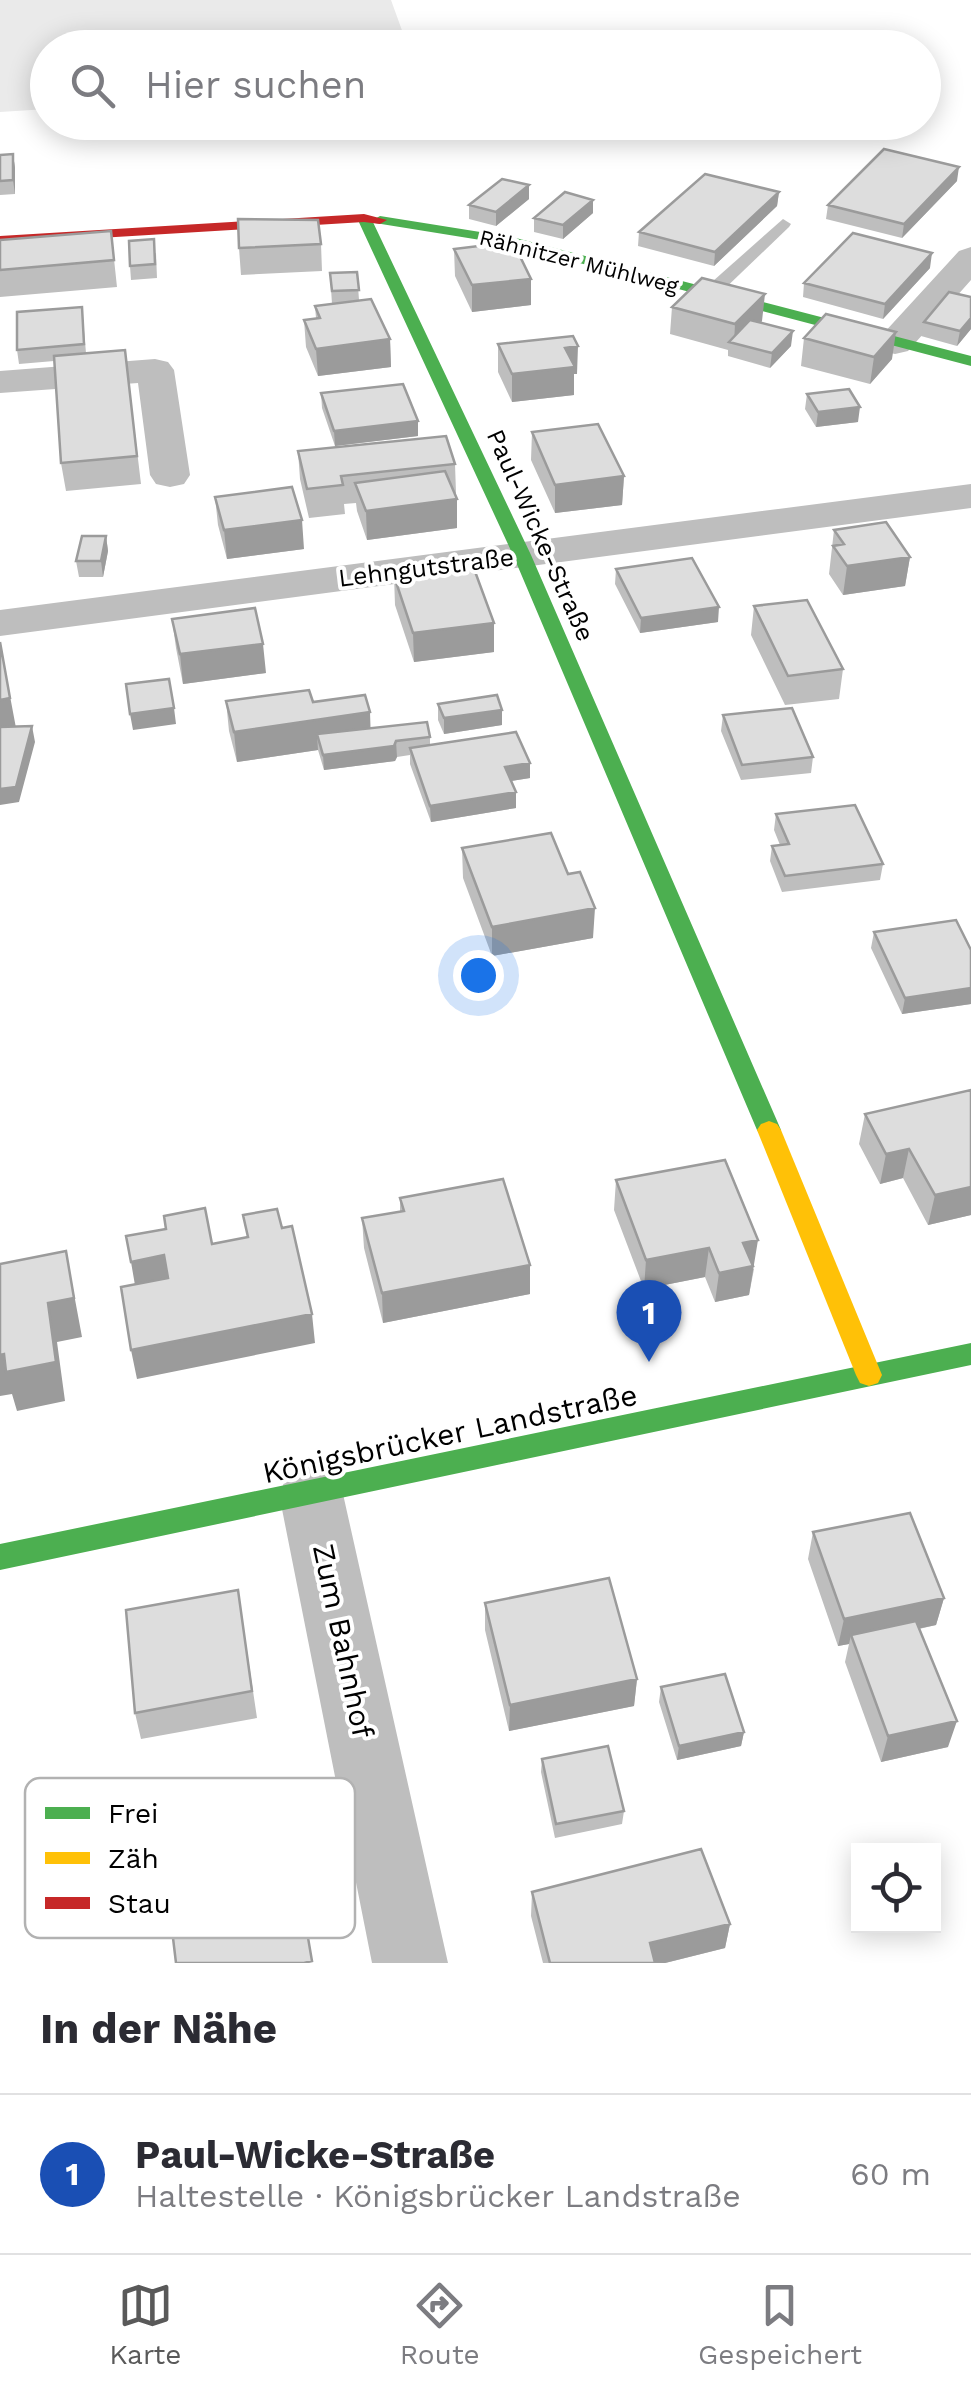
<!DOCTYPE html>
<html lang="de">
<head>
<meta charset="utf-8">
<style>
	:root { --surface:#fff; --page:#f7f7f7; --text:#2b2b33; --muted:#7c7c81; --line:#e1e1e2; --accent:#595959 }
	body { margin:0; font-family:"Work Sans",sans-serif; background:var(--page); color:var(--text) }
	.controls { position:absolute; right:30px; bottom:30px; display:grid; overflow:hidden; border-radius:0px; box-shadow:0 5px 25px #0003 }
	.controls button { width:90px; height:90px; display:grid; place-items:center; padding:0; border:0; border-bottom:2px solid var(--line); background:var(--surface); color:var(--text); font:50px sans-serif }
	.you { position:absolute; left:478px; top:975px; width:35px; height:35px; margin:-25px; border:8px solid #fff; border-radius:50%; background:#1a73e8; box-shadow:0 0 0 15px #1a73e833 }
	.badge { display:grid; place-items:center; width:65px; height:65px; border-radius:50%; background:var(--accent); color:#fff; font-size:32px; font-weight:700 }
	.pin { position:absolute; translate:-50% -82px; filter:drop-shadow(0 2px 5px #0008) }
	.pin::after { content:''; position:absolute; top:52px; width:35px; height:30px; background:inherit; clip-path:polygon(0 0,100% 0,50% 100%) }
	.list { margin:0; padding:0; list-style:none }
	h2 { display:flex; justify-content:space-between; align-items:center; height:130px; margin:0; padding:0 40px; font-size:42px }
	h2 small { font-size:32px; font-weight:400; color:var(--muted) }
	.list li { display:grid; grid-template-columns:65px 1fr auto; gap:30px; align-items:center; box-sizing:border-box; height:160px; padding:0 40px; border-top:2px solid var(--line) }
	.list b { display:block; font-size:38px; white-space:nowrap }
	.list p { margin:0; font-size:32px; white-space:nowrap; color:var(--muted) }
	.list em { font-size:32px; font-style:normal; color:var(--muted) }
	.icon { flex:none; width:55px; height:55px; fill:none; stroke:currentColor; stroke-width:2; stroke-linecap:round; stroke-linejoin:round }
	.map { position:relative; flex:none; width:971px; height:1963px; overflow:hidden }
	.search { position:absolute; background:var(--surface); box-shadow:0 5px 25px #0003; left:30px; right:30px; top:30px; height:110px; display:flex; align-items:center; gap:25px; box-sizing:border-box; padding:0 35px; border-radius:55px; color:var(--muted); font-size:38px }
	.sheet { height:290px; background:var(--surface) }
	nav { display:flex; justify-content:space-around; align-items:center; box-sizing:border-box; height:140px; border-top:2px solid var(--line); background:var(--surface); font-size:28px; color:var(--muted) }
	nav a { display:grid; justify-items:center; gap:5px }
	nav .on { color:var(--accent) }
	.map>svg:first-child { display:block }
</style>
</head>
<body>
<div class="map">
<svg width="971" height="1963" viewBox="0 0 971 1963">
	<rect width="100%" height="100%" fill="#fff"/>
	<path fill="#eaeaea" d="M0 0H391L408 47 48 48 47 109 0 112Z"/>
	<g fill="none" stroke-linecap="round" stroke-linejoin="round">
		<path fill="#bebebe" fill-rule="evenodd" d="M783 219 791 224 789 227 716 297H704V289Z"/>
		<path fill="#bebebe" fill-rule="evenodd" d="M971 247V280L908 351 895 354 882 351 876 343 882 335 959 251Z
			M155 359 168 362 174 370 190 475 184 484 170 487 156 484 150 475 138 383 0 393V371Z
			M971 484V508L0 636V610Z
			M311 1466 334 1474 343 1494 448 1963H372L279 1494 288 1474Z"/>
		<path fill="#4caf50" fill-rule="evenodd" d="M359 215 371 218 531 555 781 1130 777 1136H761L757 1130 513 555 357 218Z
			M380 216 512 237 971 356V366L511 245 375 223 373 220Z
			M971 1343V1365L0 1570V1544Z"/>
		<path fill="#ffc107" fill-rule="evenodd" d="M769 1121 777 1124 781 1130 882 1375 878 1383 869 1386 860 1383 856 1375 757 1130 761 1124Z"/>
		<path fill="#c62828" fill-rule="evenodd" d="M364 214 387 220 380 224 364 222 0 244V236Z"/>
	</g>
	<path fill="#bebebe" d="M13 154 15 168V194L0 195V155Z
		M957 181 902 238 826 219 828 205Z
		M529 185V199L496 226 469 219V205Z
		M779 192 777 206 714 266 638 246 639 232Z
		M593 200V213L563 239 534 232V218Z
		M111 231 117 287 0 297V240Z
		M321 244 322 271 241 275 239 248Z
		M454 249 531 305 472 312 455 276Z
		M156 253 157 278 131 280 130 266Z
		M930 268 883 319 803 297 804 283Z
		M357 272 359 300 390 339 391 367 318 376 306 347 304 320 316 318 315 306 332 304 330 273Z
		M971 297V329L957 346 921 336 924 322Z
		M82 307 86 353 125 350 141 484 66 491 61 463 54 361 19 364 17 350Z
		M672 307 762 321 761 323 791 346 770 368 728 356V350L670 334Z
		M804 338 892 359 870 384 801 366Z
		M498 344 577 374H574V395L512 402 498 372Z
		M321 393 418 421V436L335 446 322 408Z
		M807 394 858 422 816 427 805 409Z
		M532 432 624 476 622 505 555 513 531 460Z
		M298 451 455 464 456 493H454L457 499V528L367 540 357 511 356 503 344 504 345 514 309 518 300 479Z
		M215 497 304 549 227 559 218 525Z
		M834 530 910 557 905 586 843 595 829 574Z
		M106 536 108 551 103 577H79L76 561Z
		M616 569 718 622 640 633 615 584Z
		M394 576 494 652 414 662 395 605Z
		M754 606 843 669 839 699 785 705 751 635Z
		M172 619 266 673 183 684 176 648Z
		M226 701 313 702 371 728 430 737V745L530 778 511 781 516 808 431 822 410 764V755L397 757 395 761 324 770 318 750 237 762 229 731Z
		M438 704 502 710V725L444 734 438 720Z
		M723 715 813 757 811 773 741 780 721 731Z
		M776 814 883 864 880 880 782 892 770 861 772 846 780 845 774 830Z
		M462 848 593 938 492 956 463 878Z
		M874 932 971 950V1004L902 1014 871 948Z
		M971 1090V1215L928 1225 903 1178 880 1184 859 1144 865 1114Z
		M616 1180 754 1269 749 1295 715 1302 705 1277 644 1289 614 1210Z
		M400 1198 530 1294 383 1323 364 1248 362 1218 400 1211Z
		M813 1532 944 1598 936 1625 919 1629 948 1747 881 1762 845 1662 849 1644 838 1646 808 1559Z
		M238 1590 257 1718 141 1739 135 1713Z
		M485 1603 637 1679 634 1706 509 1731 485 1630Z
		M661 1687 744 1732 741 1746 677 1760 659 1702Z
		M542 1759 624 1811 622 1824 555 1838 541 1772Z
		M532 1892 730 1924 725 1948 665 1963H543L531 1916Z"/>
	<path fill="#9b9b9b" d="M13 154 15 168V194L13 180Z
		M959 167 957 181 902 238 904 224Z
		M529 185V199L496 226V212Z
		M779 192 777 206 714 266 715 252Z
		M593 200V213L563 239V225Z
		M932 253 930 268 883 319 885 304Z
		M531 279V305L472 312V285Z
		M765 294 762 321 739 344 734 343 735 324Z
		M971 318V329L957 346 960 331Z
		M793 331 791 346 770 368 772 353Z
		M896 332 892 359 870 384 874 357Z
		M390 339 391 367 318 376 316 349Z
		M578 346 577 374H574V395L512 402V374L565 348Z
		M860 407 858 422 816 427 818 412Z
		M418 421V436L335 446 334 431Z
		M624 476 622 505 555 513V485Z
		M457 499V528L367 540 366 511Z
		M302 520 304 549 227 559 224 530Z
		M106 536 108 551 103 577 101 561Z
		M910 557 905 586 843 595 847 566Z
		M719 607 718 622 640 633 641 618Z
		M494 623V652L414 662 413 633Z
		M263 644 266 673 183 684 180 654Z
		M4 664 16 728 0 730V700Z
		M174 708 176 724 133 730 130 714Z
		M502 710V725L444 734V718Z
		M370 712 371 742 317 734 318 750 237 762 234 732Z
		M32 726 35 742 19 802 0 805V789Z
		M396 741 397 757 395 761 324 770 323 755Z
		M530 763V778L505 782V767Z
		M516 792V808L431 822 430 806Z
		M595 908 593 938 492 956V927Z
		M971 988V1004L902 1014 905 998Z
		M909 1149 903 1178 880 1184 886 1154Z
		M971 1187V1215L928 1225 935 1195Z
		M758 1240 749 1295 715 1302 719 1273 743 1243Z
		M709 1248 705 1277 644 1289 646 1260Z
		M66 1251 82 1337 57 1342 65 1401 17 1411 12 1394 0 1396V1355L48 1303Z
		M164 1255 169 1284 136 1291 131 1262Z
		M530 1265V1294L383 1323 382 1293Z
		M312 1314 315 1343 137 1379 131 1350Z
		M944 1598 936 1625 854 1642 851 1635 849 1644 838 1646 844 1619Z
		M637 1679 634 1706 509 1731 510 1705Z
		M957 1721 948 1747 881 1762 888 1736Z
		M744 1732 741 1746 677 1760 679 1746Z
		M730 1924 725 1948 665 1963H647L650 1943Z"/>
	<path fill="#ddd" stroke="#9b9b9b" stroke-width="2.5" d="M884 149 959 167 904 224 828 205Z
		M13 154V180L0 181V155Z
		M705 174 779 192 715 252 639 232Z
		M502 179 529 185 496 212 469 205Z
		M565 192 593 200 563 225 534 218Z
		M238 219 318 220 321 244 239 248Z
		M111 231 114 260 0 270V240Z
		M853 233 932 253 885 304 804 283Z
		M154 239 155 264 130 266 129 241Z
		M513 242 531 279 472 285 454 249Z
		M357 272 359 290 332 291 330 273Z
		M702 278 765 294 735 324 672 307Z
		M949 292 971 297V318L960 331 924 322Z
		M371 299 390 339 316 349 304 320 320 318 315 306Z
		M82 307 84 344 17 350V312Z
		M826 314 896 332 874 357 804 338Z
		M750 320 793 331 772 353 729 342Z
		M573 336 578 346 565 348 575 367 512 374 498 344Z
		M125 350 137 456 61 463 54 356Z
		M403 384 418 421 334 431 321 393Z
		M849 389 860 407 818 412 807 394Z
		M598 424 624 476 555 485 532 432Z
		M446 436 455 464 341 476 343 485 307 489 298 451Z
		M445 471 457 499 366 511 355 483Z
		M292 487 302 520 224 530 215 497Z
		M886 522 910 557 847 566 833 546 844 544 834 530Z
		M82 536H106L101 561H76Z
		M692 558 719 607 641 618 616 569Z
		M473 566 494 623 413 633 394 576Z
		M807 600 843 669 788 676 754 606Z
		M255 608 263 644 180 654 172 619Z
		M0 642 10 698 0 700Z
		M169 679 174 708 130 714 126 684Z
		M309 690 313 702 365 695 370 712 234 732 226 701Z
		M497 695 502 710 444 718 438 704Z
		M792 708 813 757 742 765 723 715Z
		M427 722 430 737 396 741 394 746 323 755 317 734Z
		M32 726 16 787 0 789V727Z
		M516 732 530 763 505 767 516 792 430 806 410 748Z
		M855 805 883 864 785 876 772 846 789 844 776 814Z
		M551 833 568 874 580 872 595 908 492 927 462 848Z
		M956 920 971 950V988L905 998 874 932Z
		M971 1090V1187L935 1195 909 1149 886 1154 865 1114Z
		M725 1160 758 1240 743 1243 753 1266 719 1273 709 1248 646 1260 616 1180Z
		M503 1179 530 1265 382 1293 362 1218 404 1211 400 1198Z
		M205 1208 212 1244 248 1237 243 1215 277 1209 282 1228 292 1226 312 1314 131 1350 121 1287 168 1278 164 1255 131 1262 126 1236 166 1229 164 1216Z
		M66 1251 74 1298 48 1303 56 1362 6 1372 4 1354 0 1355V1264Z
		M910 1513 944 1598 844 1619 813 1532Z
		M609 1578 637 1679 510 1705 485 1603Z
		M238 1590 252 1691 135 1713 126 1610Z
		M916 1621 957 1721 888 1736 851 1635Z
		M725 1674 744 1732 679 1746 661 1687Z
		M608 1746 624 1811 556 1824 542 1759Z
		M292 1844 312 1961 304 1963H176L165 1871Z
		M701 1849 730 1924 650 1943 655 1963H550L532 1892Z"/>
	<g text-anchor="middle" stroke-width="8" stroke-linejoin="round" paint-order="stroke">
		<g font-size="22" fill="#000" stroke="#fff">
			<text transform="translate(579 261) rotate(14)" y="8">Rähnitzer Mühlweg</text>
		</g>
		<g font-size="25" fill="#000" stroke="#fff">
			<text transform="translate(541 535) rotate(66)" y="9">Paul-Wicke-Straße</text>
			<text transform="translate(426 567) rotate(-7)" y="9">Lehngutstraße</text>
		</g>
		<g font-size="30" fill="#000" stroke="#fff">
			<text transform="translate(450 1434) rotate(-12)" y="10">Königsbrücker Landstraße</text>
			<text transform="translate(343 1641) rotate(78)" y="10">Zum Bahnhof</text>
		</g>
	</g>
	<rect x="25" y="1778" width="330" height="160" rx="15" fill="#fff" stroke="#b2b2b2" stroke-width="2.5"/>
	<rect x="45" y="1807" width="45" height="12" fill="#4caf50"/>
	<rect x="45" y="1852" width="45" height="12" fill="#ffc107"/>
	<rect x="45" y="1897" width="45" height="12" fill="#c62828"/>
	<g font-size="28" fill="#000">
		<text x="108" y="1823">Frei</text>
		<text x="108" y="1868">Zäh</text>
		<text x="108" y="1913">Stau</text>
	</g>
</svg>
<div class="controls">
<button><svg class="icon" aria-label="locate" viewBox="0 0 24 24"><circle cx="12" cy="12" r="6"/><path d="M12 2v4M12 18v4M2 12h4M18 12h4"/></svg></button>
</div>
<div class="you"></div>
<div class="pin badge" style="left:649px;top:1362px;background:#1a4fb4">1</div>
<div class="search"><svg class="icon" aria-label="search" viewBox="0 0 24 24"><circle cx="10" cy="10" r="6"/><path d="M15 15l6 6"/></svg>Hier suchen</div>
</div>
<section class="sheet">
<h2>In der Nähe<small></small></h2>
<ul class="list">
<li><span class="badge" style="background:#1a4fb4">1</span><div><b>Paul-Wicke-Straße</b><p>Haltestelle · Königsbrücker Landstraße</p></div><em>60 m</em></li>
</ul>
</section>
<nav>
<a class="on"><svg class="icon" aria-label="map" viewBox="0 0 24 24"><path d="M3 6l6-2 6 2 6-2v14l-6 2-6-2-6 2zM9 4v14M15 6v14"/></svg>Karte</a>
<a><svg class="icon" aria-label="directions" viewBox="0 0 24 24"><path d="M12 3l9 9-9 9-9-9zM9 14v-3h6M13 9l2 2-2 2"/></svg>Route</a>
<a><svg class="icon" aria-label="saved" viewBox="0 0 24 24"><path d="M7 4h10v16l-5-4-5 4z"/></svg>Gespeichert</a>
</nav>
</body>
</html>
